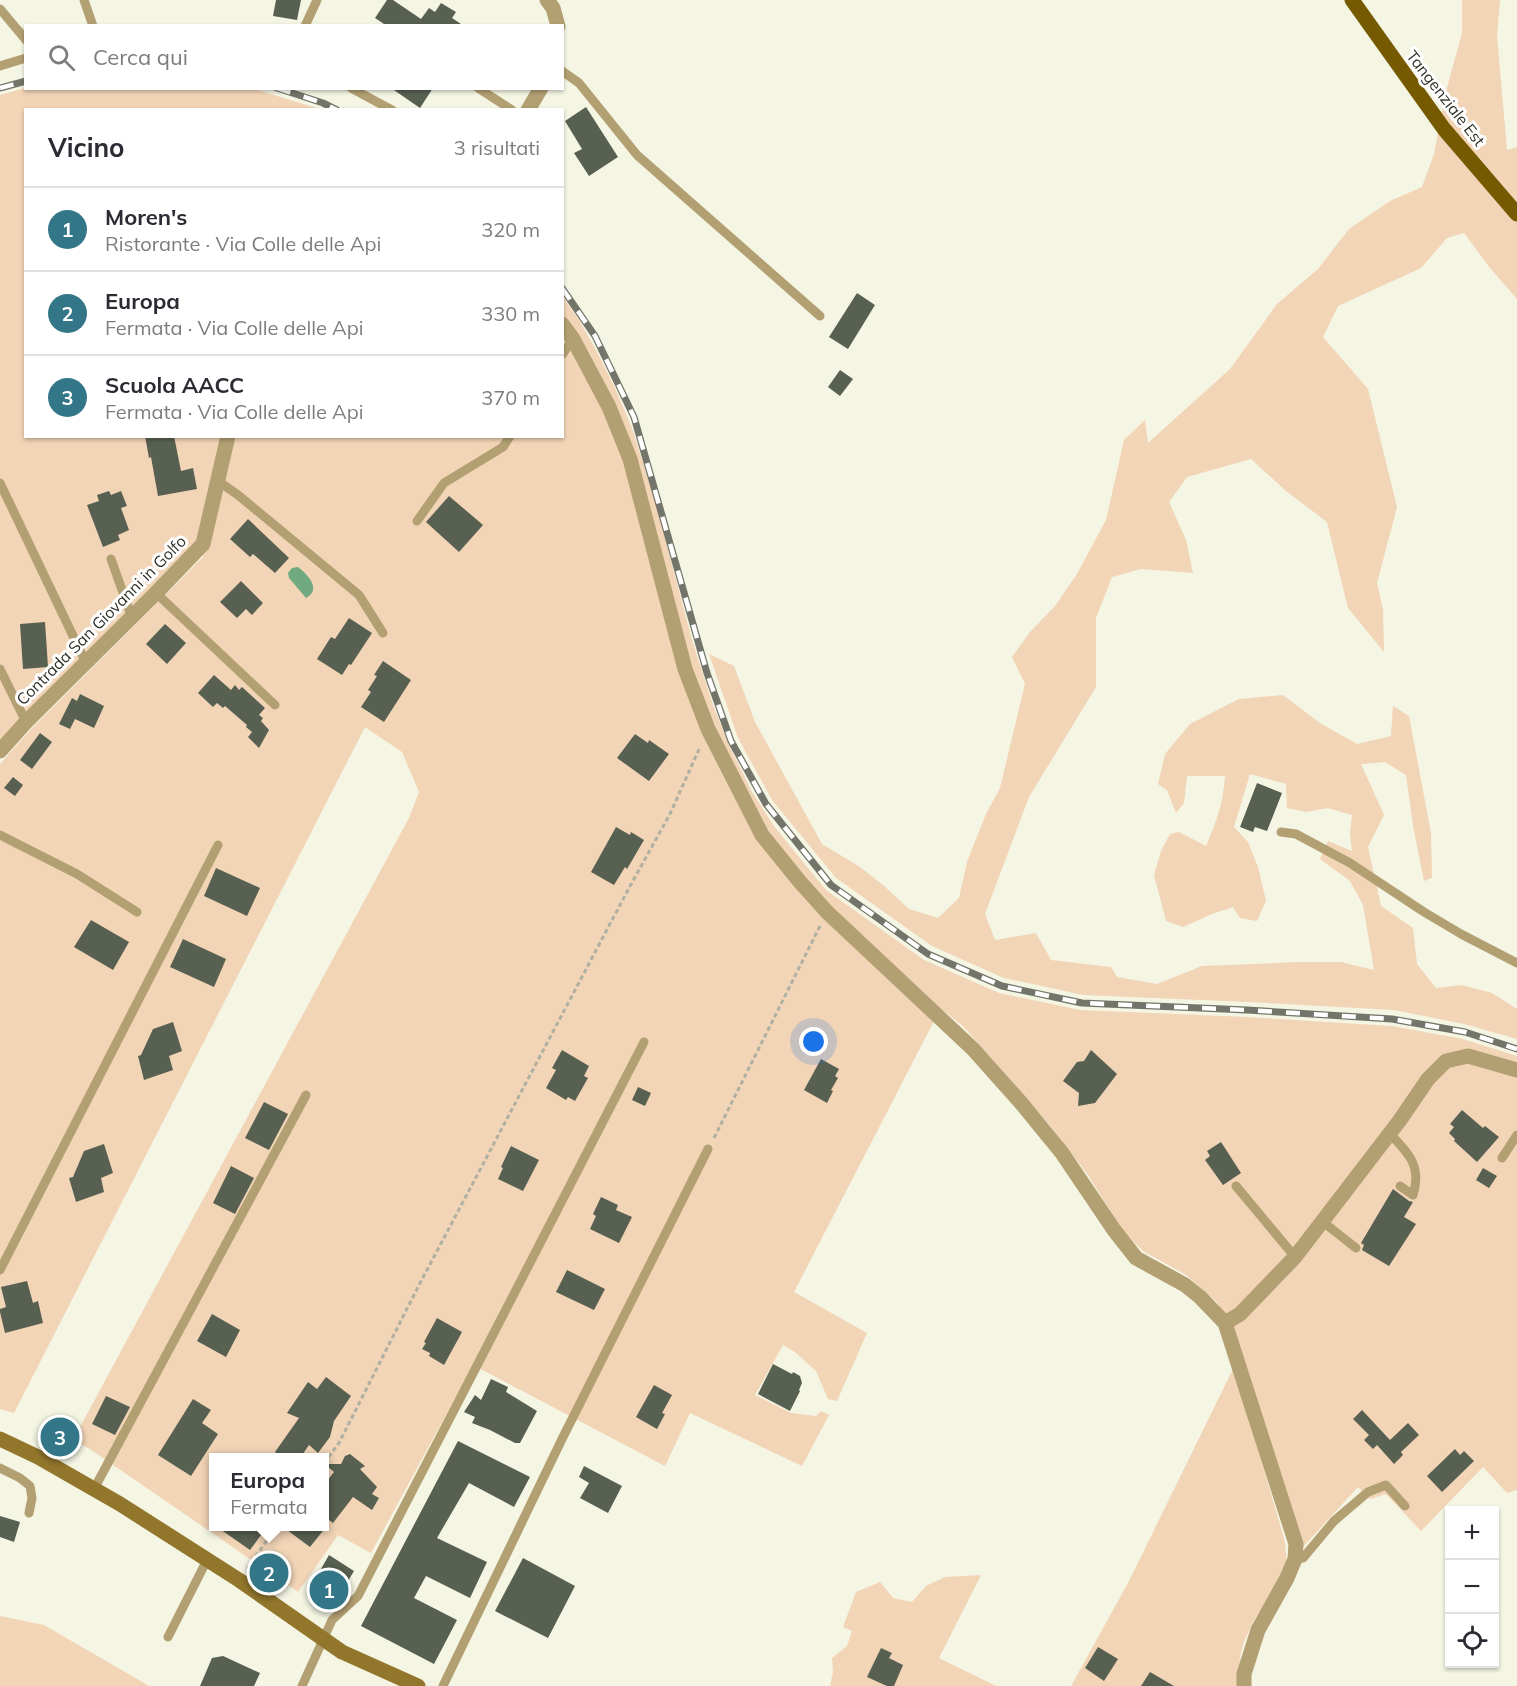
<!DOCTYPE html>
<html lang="it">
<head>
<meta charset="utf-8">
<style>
	:root { --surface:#fff; --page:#f7f7f7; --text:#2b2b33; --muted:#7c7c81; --line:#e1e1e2; --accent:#337687 }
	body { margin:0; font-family:Mulish,sans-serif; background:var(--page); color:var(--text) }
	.controls { position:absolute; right:18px; bottom:18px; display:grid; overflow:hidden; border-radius:0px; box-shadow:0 2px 4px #0004 }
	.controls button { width:54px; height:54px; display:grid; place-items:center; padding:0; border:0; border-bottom:2px solid var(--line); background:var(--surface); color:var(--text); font:30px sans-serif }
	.you { position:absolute; left:814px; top:1042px; width:21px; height:21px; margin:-15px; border:4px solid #fff; border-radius:50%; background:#1a73e8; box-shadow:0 0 0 9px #1a73e833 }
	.badge { display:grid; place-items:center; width:39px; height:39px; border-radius:50%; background:var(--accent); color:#fff; font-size:20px; font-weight:700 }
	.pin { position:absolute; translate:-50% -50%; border:3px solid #fff; box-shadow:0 2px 6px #0006 }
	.popup { position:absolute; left:209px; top:1453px; width:120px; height:78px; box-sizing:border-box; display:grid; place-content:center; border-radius:0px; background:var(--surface); filter:drop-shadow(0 2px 4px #0005); font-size:20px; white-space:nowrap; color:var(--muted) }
	.popup b { font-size:22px; color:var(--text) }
	.popup::after { content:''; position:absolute; left:50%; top:100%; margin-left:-12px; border:12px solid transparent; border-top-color:var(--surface) }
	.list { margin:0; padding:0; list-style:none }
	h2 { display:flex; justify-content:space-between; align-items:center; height:78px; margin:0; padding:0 24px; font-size:26px }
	h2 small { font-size:20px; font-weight:400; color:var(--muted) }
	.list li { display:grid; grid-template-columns:39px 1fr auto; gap:18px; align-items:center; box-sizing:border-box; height:84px; padding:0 24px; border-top:2px solid var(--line) }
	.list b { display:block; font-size:22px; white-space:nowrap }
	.list p { margin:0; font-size:20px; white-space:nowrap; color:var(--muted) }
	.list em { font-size:20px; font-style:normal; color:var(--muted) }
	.icon { flex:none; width:33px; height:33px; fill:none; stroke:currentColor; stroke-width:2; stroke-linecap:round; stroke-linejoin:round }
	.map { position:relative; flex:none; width:1517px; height:1686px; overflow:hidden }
	.search { position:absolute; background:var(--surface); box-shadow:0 2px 4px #0004; left:24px; top:24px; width:540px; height:66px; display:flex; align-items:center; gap:15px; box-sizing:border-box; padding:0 21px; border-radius:0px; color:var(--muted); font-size:22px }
	.panel { position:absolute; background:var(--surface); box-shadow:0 2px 4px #0004; left:24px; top:108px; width:540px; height:330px; border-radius:0px }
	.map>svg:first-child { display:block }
</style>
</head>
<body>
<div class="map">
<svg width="1517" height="1686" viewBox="0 0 1517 1686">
	<rect width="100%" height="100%" fill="#f4f5e3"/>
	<path fill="#f2d4b6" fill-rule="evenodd" d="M1462 0H1500L1497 36 1507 150 1517 147V299L1490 268 1464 233 1447 238 1421 268 1338 306 1323 337 1368 389 1397 507 1377 583 1383 610 1384 652 1348 608 1327 522 1286 491 1251 459 1187 477 1169 502 1186 540 1193 573 1141 569 1112 577 1096 618V687L1029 797 985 914 995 940 1036 933 1051 960 1111 967 1117 977 1157 984 1202 966 1300 962H1341L1374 970 1363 905 1350 881 1320 859 1328 841 1352 851 1350 834 1352 815 1328 808 1306 812 1287 808 1286 784 1250 774 1234 827 1248 842 1258 867 1266 901 1257 921 1240 918 1233 907 1212 914 1183 927 1166 921 1154 875 1161 851 1170 834 1179 832 1206 846C1217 821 1223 803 1225 776H1187L1184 803 1176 813 1167 790 1158 784 1165 754 1190 724 1239 699 1283 695 1320 723 1357 744 1391 736 1393 706 1409 716 1431 833 1432 878 1424 881 1414 831 1406 775 1385 762 1361 764 1384 815 1368 847 1381 906 1413 928 1417 964 1436 988 1462 985 1492 993 1517 1009V1039L1464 1024 1394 1010 1248 1002 1083 995 1004 978 932 946 836 878 772 800 738 738 709 654 734 666 755 722 822 844 860 867 883 885 909 909 938 918 959 898 967 862 986 814 1000 788 1025 684 1012 657 1030 632 1055 606 1077 574 1106 520 1124 440 1145 420 1148 443 1230 369 1277 304 1318 269 1349 229 1390 201 1422 187 1434 154 1445 95 1462 33Z
		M25 88H251L320 109 26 110V436L224 437 200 543 0 748V95Z
		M563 297 579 320 596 350 616 390 633 431 654 497 692 640 713 705 730 747 752 792 774 826 826 890 924 960 999 993 1080 1010 1247 1017 1392 1026 1463 1039 1517 1056V1490L1507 1493 1483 1467 1421 1531 1386 1494 1370 1499 1358 1487 1303 1547 1235 1334 1217 1302 1186 1275 1143 1251 1122 1230 1088 1175 1047 1122 964 1027 939 1007 933 1023 794 1292 867 1333 837 1401 828 1399 816 1371 795 1352 783 1345 755 1395 791 1413 816 1416 821 1411 829 1415 802 1466 690 1413 665 1466 473 1365 371 1553 338 1535 298 1592 90 1449 73 1440 409 818 419 792 402 752 365 727 14 1413 0 1409V764L31 729 203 557 233 437 562 436ZM214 1458H324V1526H214Z
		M1234 1367 1285 1542 1287 1565 1273 1591 1254 1620 1243 1644 1240 1658 1238 1686H1071L1128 1583Z
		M981 1575 939 1658 996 1686H830L833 1672 832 1658 847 1646 852 1631 843 1627 856 1592 880 1582 893 1598 912 1602 926 1586 945 1577Z
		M0 1616 44 1625 149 1686H0Z"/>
	<path fill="#71a981" d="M298 567C308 575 322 589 306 598L289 578 288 573 292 568Z"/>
	<path fill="#586051" d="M276 0H301L297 20 273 16Z
		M387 0H393L421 19 429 8 435 12 441 3 456 12 452 18 464 26H387L375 18Z
		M391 88H433L420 108Z
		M586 107 618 157 589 176 574 153 582 149 565 121Z
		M857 293 875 305 848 349 829 337Z
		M840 370 853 379 840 396 828 387Z
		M145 436H174L181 471 193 468 197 489 158 496 151 457 149 458Z
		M109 491 111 495 121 491 127 506 121 508 129 530 118 535 120 540 103 547 87 505 99 501 97 495Z
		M449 496 483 525 459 552 426 522Z
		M248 519 289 558 275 573 253 554 250 557 230 539Z
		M241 581 263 603 252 615 246 609 237 618 220 602Z
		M349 618 372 633 351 665 349 664 342 675 317 659 331 637 335 639Z
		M45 622 48 667 23 669 20 624Z
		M165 624 186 643 167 664 146 644Z
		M383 661 411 680 384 722 361 707 371 692 368 690 377 676 374 675Z
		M214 675 231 690 235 685 239 690 242 687 265 708 259 715 263 718 261 721 269 730 259 748 248 737 252 732 246 727 247 725 225 706 223 708 217 703 213 707 198 693Z
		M80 694 104 706 94 728 75 719 70 729 59 724 72 698 77 701Z
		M40 733 52 742 32 769 20 760Z
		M635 734 648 743 649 740 669 754 649 781 617 758Z
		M13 777 23 785 15 796 4 788Z
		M1257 783 1282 793 1267 831 1255 827 1253 832 1240 827Z
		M616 827 630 835 631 832 644 840 627 869 625 867 614 885 591 872Z
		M216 868 260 888 247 916 204 896Z
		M91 920 129 942 113 970 74 947Z
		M183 939 226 959 214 987 170 967Z
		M173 1022 182 1051 169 1056 173 1070 144 1080 138 1056 141 1055 153 1029Z
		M562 1050 589 1066 584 1076 588 1078 575 1101 568 1097 566 1100 546 1088 556 1070 552 1068Z
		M1091 1050 1117 1074 1095 1103 1078 1106 1079 1093 1063 1081 1077 1062 1084 1061Z
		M821 1059 839 1069 835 1076 838 1078 831 1090 833 1091 827 1103 804 1090Z
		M638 1087 651 1093 645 1106 632 1100Z
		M264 1102 288 1114 269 1150 245 1138Z
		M1462 1110 1483 1128 1485 1126 1499 1137 1477 1162 1454 1141 1455 1139 1449 1133 1454 1127 1450 1124Z
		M1221 1142 1241 1173 1223 1185 1205 1160 1210 1156 1207 1151Z
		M104 1144 113 1173 101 1178 104 1192 76 1202 69 1178 73 1177 84 1151Z
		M511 1146 539 1160 523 1191 498 1179 503 1168 501 1167Z
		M231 1166 254 1178 235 1214 213 1203Z
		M1483 1168 1497 1176 1489 1188 1476 1180Z
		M1393 1189 1409 1201 1413 1202 1404 1217 1416 1224 1389 1266 1362 1250 1364 1245 1361 1243Z
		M601 1197 618 1205 616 1210 632 1217 619 1243 590 1229 596 1216 593 1214Z
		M567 1270 605 1289 594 1310 556 1292Z
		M27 1281 33 1303 38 1301 43 1323 5 1333 0 1312V1309L6 1307 1 1287Z
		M212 1314 240 1330 226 1357 197 1341Z
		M437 1318 462 1332 444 1365 429 1356 430 1353 422 1349 426 1343 424 1342Z
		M773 1364 792 1374 793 1372 800 1376 802 1383 799 1390 800 1391 790 1411 758 1394Z
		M326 1377 351 1396 334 1421 330 1437 318 1453 309 1445 300 1458H282L275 1452 299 1418 287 1413 308 1382 317 1389Z
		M491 1379 508 1387 506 1392 537 1411 520 1443H515L490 1430 472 1423 475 1417 464 1412 475 1395 481 1400Z
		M654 1385 672 1395 662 1413 665 1414 657 1429 636 1417Z
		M106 1396 130 1407 115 1435 92 1424Z
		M193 1399 211 1410 202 1423 218 1434 191 1476 158 1455Z
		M1362 1410 1390 1440 1408 1423 1419 1435 1401 1452 1403 1455 1394 1464 1377 1445 1373 1449 1364 1440 1369 1435 1353 1419Z
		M458 1441 530 1477 514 1507 469 1483 437 1538 487 1562 470 1598 426 1576 414 1598 457 1620 434 1664 361 1626Z
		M1455 1449 1460 1455 1464 1451 1474 1461 1442 1492 1427 1476Z
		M350 1454 365 1466 360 1469 377 1487 372 1494 379 1498 372 1510 353 1497 333 1523 324 1516V1485L334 1472 325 1464H341L345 1456Z
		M584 1466 622 1486 608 1513 580 1498 589 1483 579 1477Z
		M0 1516 20 1522 14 1542 0 1537Z
		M217 1527H267L250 1550Z
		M283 1527H326L310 1547Z
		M329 1555 354 1571 339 1596 314 1581Z
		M523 1558 575 1586 548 1638 495 1611Z
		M1098 1647 1118 1659 1104 1681 1085 1668Z
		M881 1648 892 1653 889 1658 903 1665 894 1686H887L867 1677Z
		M223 1656 260 1673 254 1686H200L212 1658Z
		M1150 1672 1174 1686H1141Z"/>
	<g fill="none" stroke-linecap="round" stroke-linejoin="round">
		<path stroke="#afb0a2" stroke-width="3" stroke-dasharray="4.5 3" stroke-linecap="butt" d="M714 1138 821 924
			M324 1463 339 1443 418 1287 629 888 670 814 700 747
			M247 1569 277 1526"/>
		<path stroke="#b29f72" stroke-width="9" d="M84 0 93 26
			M0 9 26 40
			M305 26 317 0
			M0 66 26 58
			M562 71 579 83 637 155 820 316
			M351 88 392 110
			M478 88 512 110
			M562 355 573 339
			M218 481 238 495 359 595 383 633
			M0 483 86 663
			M417 521 444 483 503 447 510 436
			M111 559 132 618
			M156 593 275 705
			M0 669 26 722
			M1281 832 1296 834 1350 863 1424 912 1461 934 1517 963
			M0 835 77 874 137 912
			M1390 1134C1409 1153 1422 1167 1413 1195L1400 1186
			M1502 1158 1517 1135
			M1236 1186 1295 1257
			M1323 1222 1356 1248
			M0 1270 218 845
			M0 1468 20 1478 30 1486 32 1498 29 1513
			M94 1489 306 1095
			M1295 1559 1303 1558 1334 1521 1368 1492 1386 1485 1405 1506
			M168 1637 207 1560
			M302 1686 332 1620 358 1596 644 1042
			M443 1686 562 1439 708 1149"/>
		<path stroke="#b29f72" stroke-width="15" d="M547 0 553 8 558 26
			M528 110 541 88
			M562 324 573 339 609 407 630 459 685 669 708 729 762 835 800 882 827 912 973 1049 1022 1104 1062 1153 1114 1230 1136 1258 1185 1285 1200 1297 1225 1323 1240 1314 1295 1257 1400 1120 1428 1079 1446 1061 1468 1056 1517 1070
			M0 751 26 722 156 593 203 544 228 436
			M1225 1323 1296 1544 1295 1559 1287 1578 1258 1630 1244 1674V1686"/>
		<path stroke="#92762c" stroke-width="15" d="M0 1439 38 1457 120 1504 239 1580 342 1652 418 1686"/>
		<path stroke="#755a02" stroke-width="15" d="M1352 0 1444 129 1517 214"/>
		<g stroke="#74756a" stroke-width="7">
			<path id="rail" d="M0 88 26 81
				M277 88 323 103 337 110
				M562 288 595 336 634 417 707 673 731 741 766 804 831 885 928 954 1002 986 1082 1003 1247 1010 1392 1019 1465 1032 1517 1049"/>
		</g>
		<use href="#rail" stroke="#fff" stroke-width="4.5" stroke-dasharray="14" stroke-linecap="butt"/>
	</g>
	<g text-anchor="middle" stroke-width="6" stroke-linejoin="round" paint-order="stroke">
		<g font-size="16" fill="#2f3029" stroke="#fff">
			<text transform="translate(1446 98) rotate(52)" y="6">Tangenziale Est</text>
			<text transform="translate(101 620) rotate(-45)" y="6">Contrada San Giovanni in Golfo</text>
		</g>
	</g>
</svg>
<div class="controls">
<button>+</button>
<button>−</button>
<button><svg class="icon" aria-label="locate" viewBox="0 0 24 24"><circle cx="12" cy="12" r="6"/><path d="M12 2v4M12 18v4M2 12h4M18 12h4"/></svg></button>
</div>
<div class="you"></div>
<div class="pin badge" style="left:329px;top:1590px">1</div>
<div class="pin badge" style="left:269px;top:1573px">2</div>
<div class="popup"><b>Europa</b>Fermata</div>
<div class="pin badge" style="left:60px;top:1437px">3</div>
<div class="search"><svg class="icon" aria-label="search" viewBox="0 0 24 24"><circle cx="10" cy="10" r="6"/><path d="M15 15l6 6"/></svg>Cerca qui</div>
<section class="panel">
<h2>Vicino<small>3 risultati</small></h2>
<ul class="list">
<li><span class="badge">1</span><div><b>Moren's</b><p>Ristorante · Via Colle delle Api</p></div><em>320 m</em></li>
<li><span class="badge">2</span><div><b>Europa</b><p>Fermata · Via Colle delle Api</p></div><em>330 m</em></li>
<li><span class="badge">3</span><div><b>Scuola AACC</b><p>Fermata · Via Colle delle Api</p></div><em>370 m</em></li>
</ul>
</section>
</div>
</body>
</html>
